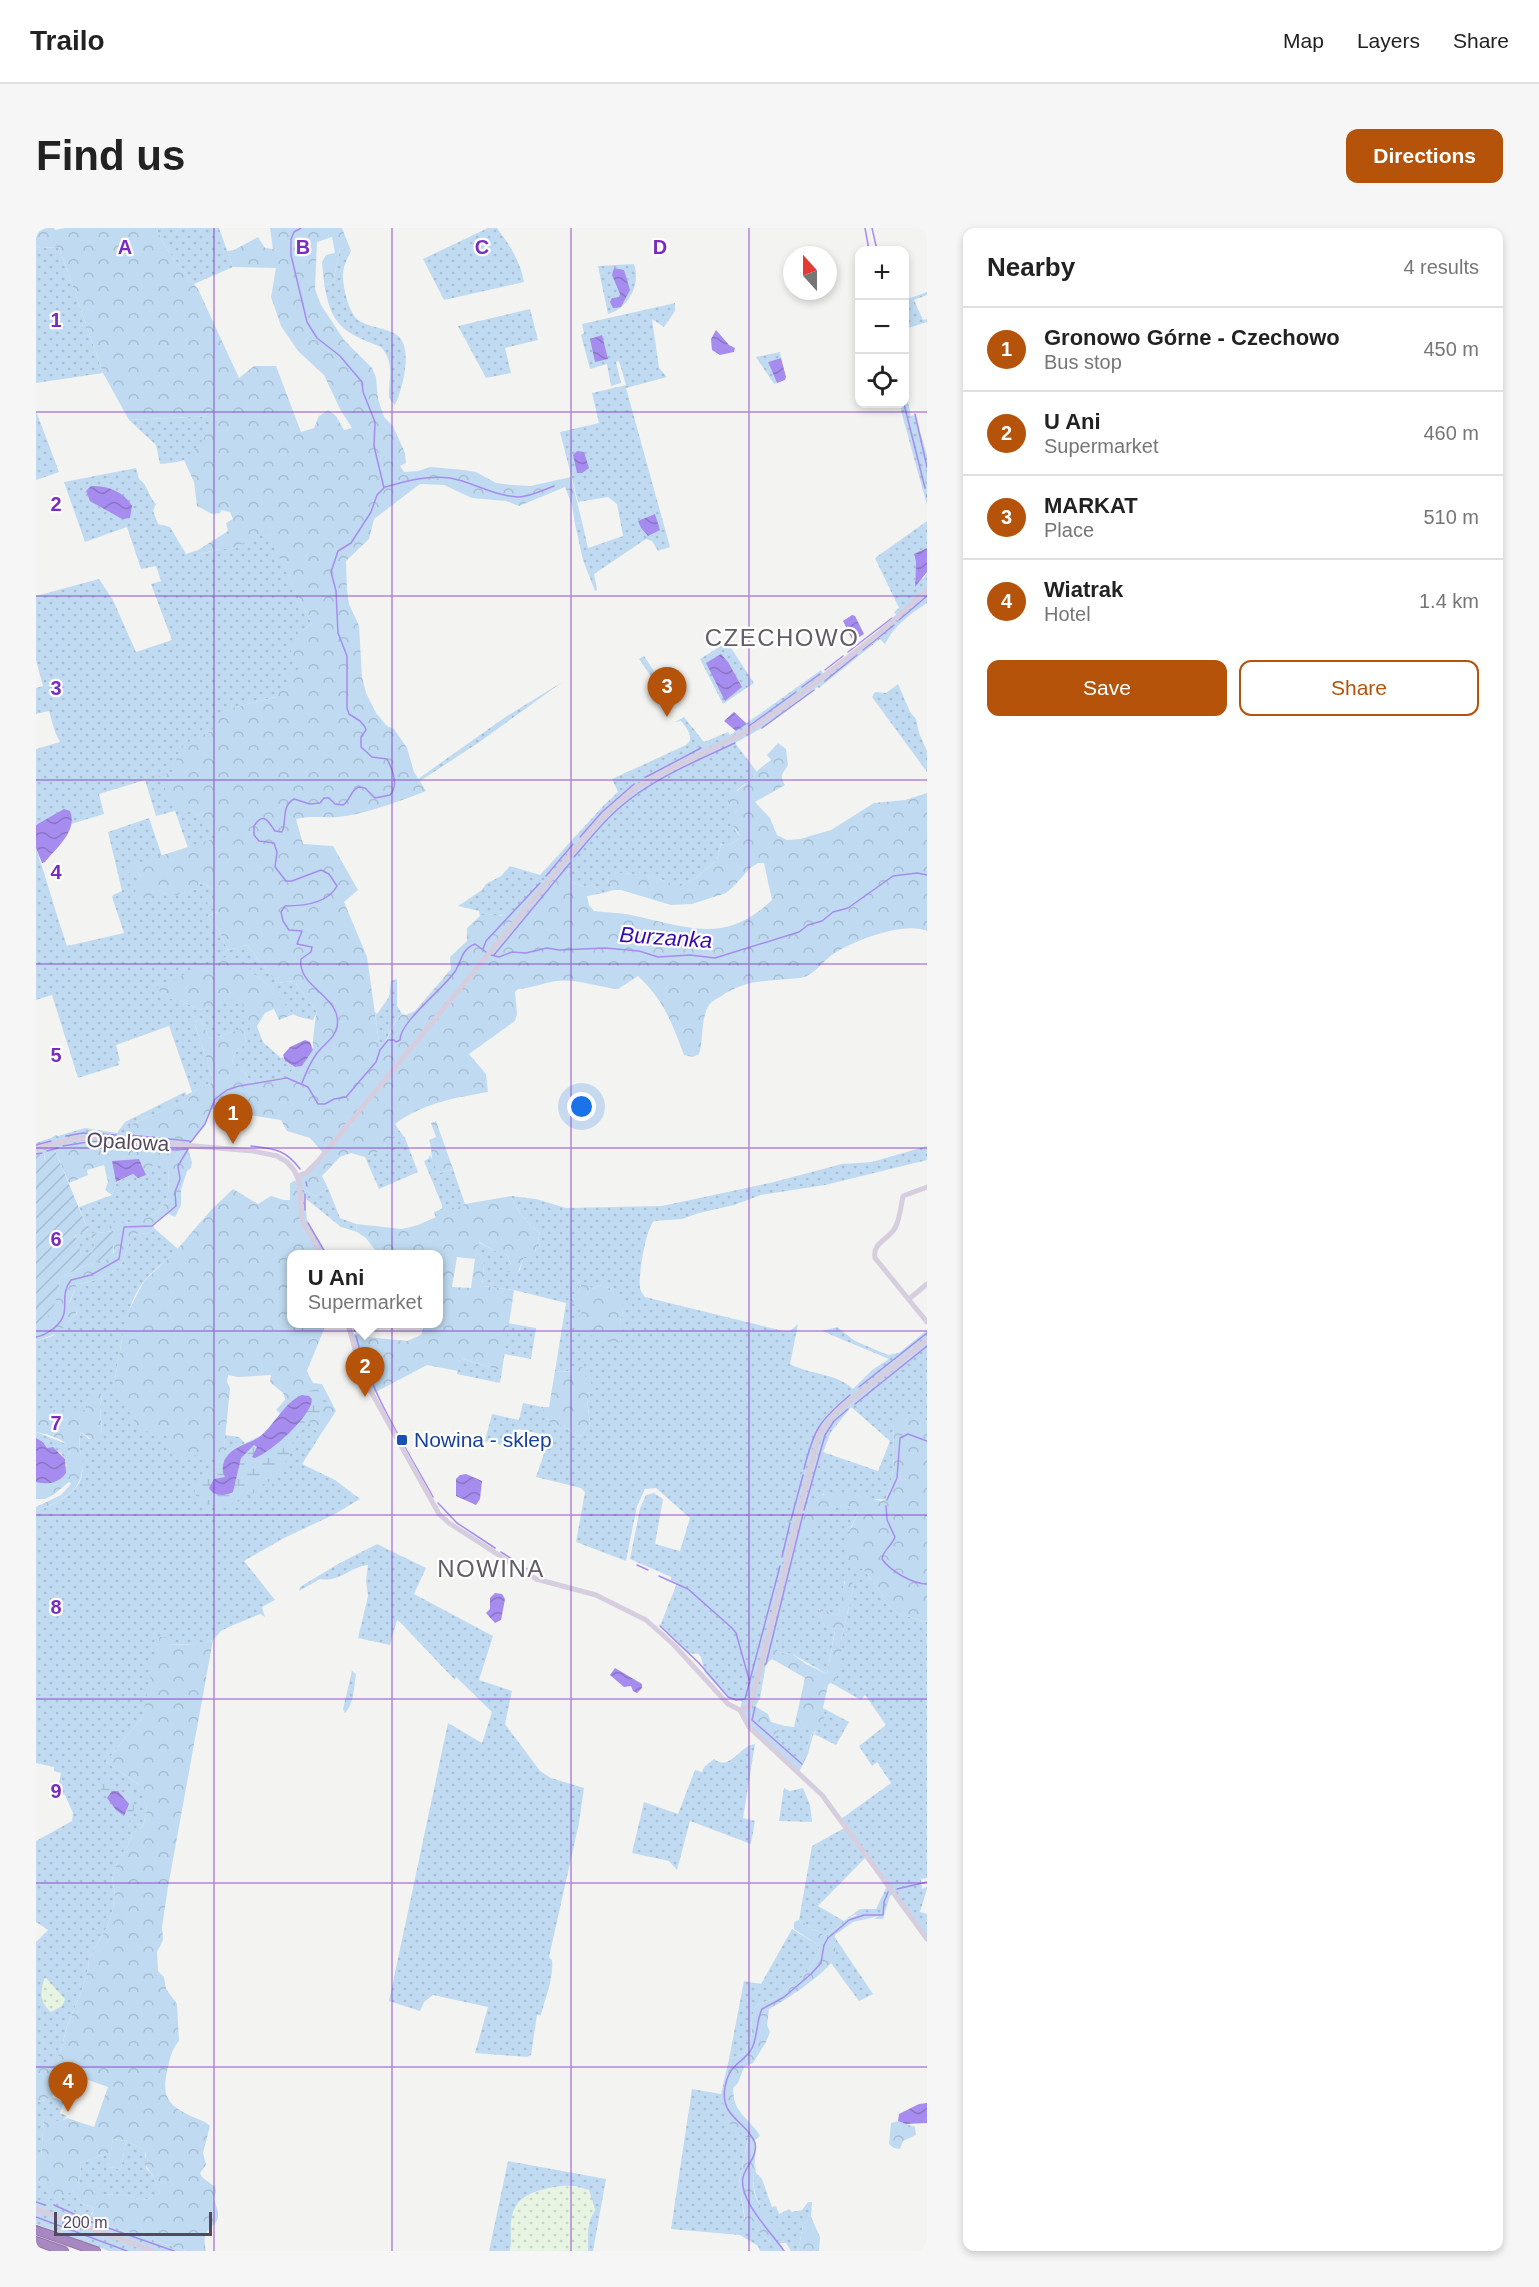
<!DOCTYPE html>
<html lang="en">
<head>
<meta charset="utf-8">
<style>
	:root { --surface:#fff; --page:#f6f6f6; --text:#222; --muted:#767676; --line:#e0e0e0; --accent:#b45309 }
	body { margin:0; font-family:Helvetica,sans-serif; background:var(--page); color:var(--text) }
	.controls { position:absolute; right:18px; top:18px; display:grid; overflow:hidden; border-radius:12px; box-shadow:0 3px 9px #0003 }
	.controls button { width:54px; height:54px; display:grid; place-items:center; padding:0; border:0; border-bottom:2px solid var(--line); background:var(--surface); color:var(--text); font:30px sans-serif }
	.compass { position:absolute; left:747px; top:18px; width:54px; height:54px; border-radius:50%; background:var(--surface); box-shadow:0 3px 9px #0003; rotate:339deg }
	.scale { position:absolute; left:18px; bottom:15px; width:158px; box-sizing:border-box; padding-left:6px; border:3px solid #54485f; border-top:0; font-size:16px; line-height:21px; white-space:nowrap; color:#54485f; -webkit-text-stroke:4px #fff; paint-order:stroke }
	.you { position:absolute; left:546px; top:879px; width:21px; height:21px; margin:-15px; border:4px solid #fff; border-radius:50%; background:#1a73e8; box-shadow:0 0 0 9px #1a73e833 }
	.badge { display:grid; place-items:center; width:39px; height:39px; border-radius:50%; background:var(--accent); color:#fff; font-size:20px; font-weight:700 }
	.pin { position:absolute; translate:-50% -50px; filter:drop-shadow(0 2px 3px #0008) }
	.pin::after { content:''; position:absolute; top:32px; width:21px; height:18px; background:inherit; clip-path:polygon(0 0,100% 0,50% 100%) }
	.popup { position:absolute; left:251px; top:1022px; width:156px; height:78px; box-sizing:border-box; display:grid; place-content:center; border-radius:12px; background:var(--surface); filter:drop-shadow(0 2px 4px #0005); font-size:20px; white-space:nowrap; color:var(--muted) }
	.popup b { font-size:22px; color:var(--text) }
	.popup::after { content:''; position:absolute; left:50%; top:100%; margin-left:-12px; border:12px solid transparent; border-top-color:var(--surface) }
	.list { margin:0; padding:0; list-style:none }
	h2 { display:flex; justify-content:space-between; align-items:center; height:78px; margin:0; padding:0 24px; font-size:26px }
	h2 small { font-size:20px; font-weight:400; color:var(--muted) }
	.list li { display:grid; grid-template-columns:39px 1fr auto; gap:18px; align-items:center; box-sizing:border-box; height:84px; padding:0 24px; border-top:2px solid var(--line) }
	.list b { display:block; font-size:22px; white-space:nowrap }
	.list p { margin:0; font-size:20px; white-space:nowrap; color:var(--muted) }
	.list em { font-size:20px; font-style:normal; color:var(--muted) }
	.actions { display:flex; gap:12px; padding:18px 24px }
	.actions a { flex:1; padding:14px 0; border:2px solid var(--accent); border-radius:12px; text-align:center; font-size:21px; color:var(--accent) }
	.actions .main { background:var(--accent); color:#fff }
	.icon { flex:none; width:33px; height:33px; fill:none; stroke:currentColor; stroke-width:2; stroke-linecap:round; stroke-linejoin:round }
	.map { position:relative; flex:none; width:891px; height:2023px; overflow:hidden; border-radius:12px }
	header { display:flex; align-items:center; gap:36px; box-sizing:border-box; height:84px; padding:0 30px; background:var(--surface); border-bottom:2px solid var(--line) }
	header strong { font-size:28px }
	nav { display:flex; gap:33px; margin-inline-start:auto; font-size:21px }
	.intro { display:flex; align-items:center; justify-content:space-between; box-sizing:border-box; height:144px; padding:0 36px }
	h1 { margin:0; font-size:42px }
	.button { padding:15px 27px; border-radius:12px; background:var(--accent); color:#fff; font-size:21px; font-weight:700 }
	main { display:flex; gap:36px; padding:0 36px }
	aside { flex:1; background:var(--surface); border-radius:12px; box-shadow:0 3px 9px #0003 }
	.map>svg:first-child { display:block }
</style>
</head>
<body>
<header>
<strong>Trailo</strong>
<nav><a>Map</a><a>Layers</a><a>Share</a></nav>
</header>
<div class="intro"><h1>Find us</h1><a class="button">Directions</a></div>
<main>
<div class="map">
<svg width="891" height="2023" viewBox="0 0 891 2023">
	<defs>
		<pattern id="grass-dots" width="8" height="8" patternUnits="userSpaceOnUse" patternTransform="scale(1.5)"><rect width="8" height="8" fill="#c0dbf1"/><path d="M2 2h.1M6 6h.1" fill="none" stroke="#a7bdd1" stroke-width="1.8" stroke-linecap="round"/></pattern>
		<pattern id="forest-crowns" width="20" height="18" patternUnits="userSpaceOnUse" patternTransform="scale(1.5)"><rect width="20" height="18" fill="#c0dbf1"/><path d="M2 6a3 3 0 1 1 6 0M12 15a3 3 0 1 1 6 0" fill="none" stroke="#a7bdd1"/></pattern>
		<pattern id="wetland-marsh" width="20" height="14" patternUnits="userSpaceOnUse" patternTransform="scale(1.5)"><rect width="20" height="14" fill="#c0dbf1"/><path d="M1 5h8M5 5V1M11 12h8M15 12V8" fill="none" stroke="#a7bdd1"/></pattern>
		<pattern id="sand-dots" width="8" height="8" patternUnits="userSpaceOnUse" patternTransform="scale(1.5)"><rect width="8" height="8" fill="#e7f4e2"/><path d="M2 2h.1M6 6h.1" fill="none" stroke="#c8d3c4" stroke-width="1.8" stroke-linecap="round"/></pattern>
		<pattern id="garden-furrows" width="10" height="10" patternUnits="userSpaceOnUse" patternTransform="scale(1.5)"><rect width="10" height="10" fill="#c0dbf1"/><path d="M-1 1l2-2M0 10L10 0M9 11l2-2" fill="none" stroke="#a7bdd1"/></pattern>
		<pattern id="water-waves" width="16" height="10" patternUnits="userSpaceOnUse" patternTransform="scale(1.5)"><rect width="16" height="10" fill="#a68cee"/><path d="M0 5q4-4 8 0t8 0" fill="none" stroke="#8a74c4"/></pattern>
	</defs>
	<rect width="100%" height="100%" fill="#f3f3f1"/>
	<path fill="url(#grass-dots)" fill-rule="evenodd" d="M120 0H183L197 39 158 56 131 22Z
		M452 0H461C474 18 484 32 488 54L408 72 387 31Z
		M0 17 4 20 23 19 67 145 0 155Z
		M304 20 315 23C312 30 308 36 307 44 306 56 312 84 322 92 333 100 349 99 361 107 378 120 366 162 359 177L353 170C352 150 360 137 345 119 307 104 295 98 288 55L291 57 297 54Z
		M598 36C605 56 593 80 572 86L562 38Z
		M891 64V67L878 72 887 92 891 91V94L869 101V72Z
		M639 75V83L628 99 616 91 623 140 631 149 590 160 634 319 622 323 616 313 610 311 558 346 561 362 559 363 547 332 539 296 546 294 552 320 587 308 581 276 572 269 542 274 524 204 563 195 556 165 590 157 583 133 580 134 585 155 575 158 571 136 554 141 545 107 548 105 546 96Z
		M494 81 502 112 469 120 475 145 450 150 422 98Z
		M744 124 745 130 732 134 741 155 738 156 720 129Z
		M869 161 875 188 879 187 891 227V277L865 183 864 176H868Z
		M0 183 23 244 0 252Z
		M176 188C174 204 164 224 148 232 141 235 131 235 124 236L120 217 93 192Z
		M100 240 103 251C112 257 112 268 120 276L117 283 122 296 134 299 150 326 162 322 165 326 184 321H196L230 302 276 396 262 405 263 441 253 457 239 469 196 480 176 503 154 513V581L188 608 152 620 139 583 120 588 109 552 63 566 68 586 35 596 34 583 0 597V521L24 514 19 504 13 483 0 486V460L7 458 0 432V368L63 351 77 372 100 424 136 412 115 356 125 353 120 338 105 341 91 299 49 314 28 254Z
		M891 293V320L878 327 880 334 879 353 888 350 891 344V375C874 386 858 398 849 416L844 411 783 460 781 459 726 500 699 515 721 544 714 552 701 562 699 602 705 609 694 617 685 616 681 632 660 650 645 658H640L624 651 591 645 571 652 578 662 567 665 555 657 549 659 535 654 531 646 538 633 532 630 481 691 470 686 459 689 455 686 444 688 443 683 422 678 446 662 450 656 465 648 474 638 504 647 568 577 582 564 576 551 650 517 654 513C655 505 650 499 645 493L639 494 648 489 668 514 692 504 694 507 785 442 788 447 862 389 858 384 863 380 839 330Z
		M691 414 718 455 687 476 664 431Z
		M608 428 635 469 631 471 603 431Z
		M528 453 442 515 384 553 382 551 468 490Z
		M862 456 874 484 880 491 883 505 891 523V544L836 469 839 464 850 465Z
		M113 590 126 628 89 640 101 644 105 649V655C129 669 136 668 162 661V656L167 655 178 661 182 683 172 688 183 703 192 722 211 717 241 755 258 753 281 784 277 792C272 791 265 790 259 787 242 779 238 755 215 745L144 772 164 782 204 768 215 802 222 801 227 814 245 830 247 829 251 835 259 839 254 845 255 851 248 850 215 855 207 841 203 843 196 834 198 826 209 816 210 807 205 801 174 811 164 791 158 794 178 854 159 863 152 871 96 896 88 905 150 911 155 912 152 921C143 919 135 923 125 921 84 915 51 909 11 923L13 929 10 935 8 925 0 928V915L15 910 20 907 22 908 49 900 81 905 89 894 149 864 150 867 156 864 133 798 80 817 84 833H82L83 837 42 850 16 767 0 772V620C11 653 20 686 31 718L88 705 76 669 77 667 86 663 72 604Z
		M361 751V778L366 786C355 795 353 811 344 822L339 784 341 786 353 769 355 753Z
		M363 902 369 910 382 944 343 961 329 929 345 923Z
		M891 918V932L789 957 725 967 698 977 663 985 646 991 618 993C610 1000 602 1048 604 1060 605 1064 607 1066 609 1069L747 1103H754L762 1096 754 1136C774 1147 801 1145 817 1161L836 1142 853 1131 786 1103 801 1099 819 1113 852 1127 863 1125 891 1102V1194L889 1192 857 1195C858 1222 860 1245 850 1271 846 1273 797 1267 787 1266L763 1317C767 1309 773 1304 778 1297 782 1293 782 1288 786 1285 795 1273 811 1278 822 1285L815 1299 827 1341 846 1366 849 1375 863 1386 891 1394V1650L885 1651 886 1661 891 1659V1661L884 1684 891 1686V1711L858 1664 854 1668 847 1691H838L843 1688 818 1687 809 1692 824 1681H840L852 1656 831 1628 782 1678 808 1693 790 1708 763 1692 776 1618 810 1599 805 1591 855 1555 841 1534 836 1538 823 1518 850 1497 829 1467 825 1472 795 1455 805 1440V1413L817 1361 808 1353 807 1370 802 1388 786 1381 783 1382 788 1397 799 1402 791 1446 756 1426 742 1424 739 1411 741 1398 725 1435 730 1436 724 1470 719 1479 704 1482 706 1473 692 1469 669 1445 665 1429 662 1426 651 1425 624 1398 641 1355 635 1352V1349L594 1331 604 1280 610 1267 618 1265 627 1271 619 1316 644 1323 654 1290 620 1260 609 1261 601 1278 590 1333 540 1314 549 1264 545 1260 500 1249 514 1208 482 1201 478 1220 449 1213 456 1186 483 1192 487 1175 507 1179 512 1192 527 1198 544 1209 554 1195 551 1172 555 1155C545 1143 534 1143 519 1143L530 1075 478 1062 446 1058 448 1038 440 1024 442 1014 459 1023 470 1026 475 1037 483 1044 488 1029 499 1024 504 1005C490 995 482 984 475 968L500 971 530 980 626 978 734 955 806 936 836 934ZM544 1057 557 1061 563 1057 577 1061 587 1084 583 1096 546 1088 547 1084 535 1071 543 1063ZM815 1179 854 1213 842 1243 787 1224 795 1204Z
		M394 927 403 945 417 941 429 976 400 990 398 984 406 981V977L388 933 392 931Z
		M114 938H133C132 949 134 962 130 972 124 988 96 999 81 993L77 1003 54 1006 59 1018 56 1024 46 1028 38 1008 52 1002 43 979 76 967 81 954 97 946 101 949 109 945 107 942Z
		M264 960 280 968 292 960 304 990 320 996 321 1004 305 999 269 970 271 992 291 1026H285L266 992Z
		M118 1000 142 1021C132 1032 116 1043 108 1053 87 1081 86 1118 79 1151L130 1204 156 1227 188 1221 189 1207 203 1209 209 1215 197 1221 188 1233 269 1187 277 1200 285 1206 266 1236 299 1252 324 1271 297 1287 248 1310 208 1333 239 1372 226 1379 229 1389 224 1386 195 1398 185 1403 177 1412 162 1417 130 1416 113 1464 107 1488 70 1534 108 1560V1572L111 1581 107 1598 97 1605 91 1619 82 1631 76 1652 79 1664 77 1681 71 1699 53 1730 52 1741 46 1762 31 1798 25 1822 19 1838 0 1835V1714L12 1702 0 1694V1613L36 1593 37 1585 29 1567 21 1565 25 1545 18 1543V1539L0 1535V1283C20 1275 50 1264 46 1237 45 1226 42 1214 45 1204L53 1211 66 1206 64 1178 66 1168 52 1177 50 1182 45 1184 0 1182V1113L17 1108 41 1085 40 1081 33 1076 41 1056C58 1054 71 1048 85 1038L96 1007 112 1005Z
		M472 1095 500 1100 495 1131 468 1126Z
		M424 1130 466 1143 464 1155 421 1146Z
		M0 1204 33 1217 35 1222 29 1231 24 1224 11 1220 7 1214 0 1210Z
		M341 1316 390 1340 378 1366 457 1408 443 1452 476 1463 469 1496 504 1543 515 1550 548 1560 543 1595 513 1729 516 1732C518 1750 509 1770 505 1787H501L495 1827 491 1829 439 1825 452 1779 397 1767 388 1774 384 1783 353 1773 412 1495 446 1515 456 1484 420 1449 419 1452 364 1394 361 1392 354 1417 322 1410 332 1368 330 1353 332 1337C315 1338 303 1355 284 1351L263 1363 264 1359 302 1336Z
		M316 1443 320 1446C318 1459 318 1476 309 1485L307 1481Z
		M787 1480 813 1494 800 1517 778 1506 789 1489Z
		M759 1495 777 1503 771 1520 762 1532 734 1508 749 1498 758 1499Z
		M719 1516 707 1590 719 1593 715 1616 654 1593 641 1642 633 1633 596 1625 608 1574 642 1586 659 1542 666 1544 668 1539 678 1531C694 1544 703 1518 719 1516Z
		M748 1560 754 1563 767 1560 774 1577 776 1594 743 1593Z
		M756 1701 782 1717 784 1722C773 1747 760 1754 740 1770 735 1774 724 1772 719 1780 715 1787 716 1800 715 1808 714 1814 710 1820 708 1826L693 1831 708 1753 725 1756Z
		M798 1708 837 1766 823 1773 795 1735 799 1723Z
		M656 1861 685 1866V1872L712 1910 703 1955 710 2000H718L735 2014 733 1985C716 1974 716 1953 719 1934L720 1945 726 1951 736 1979 740 1978 743 1986 753 1981 756 1984 766 1982 772 1974H776L775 1989 767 1997 762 2023H755L750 2015H744L748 2023H724L722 2018 704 2007 635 2001Z
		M16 1869 28 1874 24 1885 31 1888 24 1895 8 1888 5 1933 0 1928V1875Z
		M90 1913 109 1922 110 1940 116 1946 124 1964C107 1979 97 1966 81 1966 76 1966 71 1967 66 1967L53 1957 45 1959 42 1952 45 1946 44 1935 75 1924 72 1939 85 1941Z
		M472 1933 570 1951 557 2023H552C552 2009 550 1994 559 1982 556 1974 556 1968 549 1962 535 1951 489 1963 481 1977 472 1992 478 2008 474 2023H453Z
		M6 1952 36 1963 47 1976 56 1979 58 1982 55 1986 65 1995 150 2023H73L0 1996V1957L1 1954Z"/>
	<path fill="url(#forest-crowns)" fill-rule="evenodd" d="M0 0H18L19 2 29 0H120L131 22 162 61 203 150 218 138H240L265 204 278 200 283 188 292 182 300 188 308 202 316 200 304 181 288 147 262 123 245 98 235 69 240 40 197 39 191 23 198 22 222 9 229 20 237 21 234 0H306L315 23 304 20 297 54 291 57 288 55 286 34 290 27 299 25 296 9 281 14 279 61 285 77 308 112 336 140 340 149 342 171 348 189 357 198 369 225 370 235 364 238 368 244 382 243 394 239 428 242 440 244 460 255 476 257 494 258 535 249 546 294 539 296 536 277 529 259 483 278 470 273 436 270 408 257 384 256 338 291 333 311 310 333 311 362 313 376 323 398 326 449 330 465 340 485 351 498 358 501 371 520 378 544 390 563C367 572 334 584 310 588 293 591 277 587 260 591L267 616 297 618 322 662 308 674 331 729 344 821C355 810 354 797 366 786L370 787 379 783 415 741 414 729 431 713V700L444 688 450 686 465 688 473 683 481 690 532 630 538 633 531 646 535 654 549 659 555 657 567 665 551 668 553 677 558 683C570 685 583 684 595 687 651 699 689 717 736 672L728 635H722L714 640 699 657 690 665 656 676 635 677 585 662H578L571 652 577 645C590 644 614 648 626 652 633 654 638 658 645 658L660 650 681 632 685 617 691 615 694 617 705 609 694 593 693 570 714 552 723 541 735 532 731 527 742 515 750 521 752 537C747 546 743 547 749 557L719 574 734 590 741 607 751 612 764 611 795 602 838 575 869 572 891 565V703C868 693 816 713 796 727 785 735 777 749 763 750 732 754 711 750 684 769 680 771 675 774 673 777 664 792 668 811 663 826L657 829 648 827C635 793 629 774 602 748L582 761C564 759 537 750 520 753 506 755 497 760 482 761L479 764 481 786 479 793 433 826 450 846 452 864C418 870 387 875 359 896L363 902 345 923 329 929 315 925 304 929 286 948 292 960 280 968 264 960 265 985 285 1026H256V1096H290L271 1143 277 1155 286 1156 300 1183 285 1206 277 1200 269 1187 249 1182 245 1186 240 1182 249 1172 248 1166 234 1154 235 1147 202 1149 192 1147 191 1154 194 1160 188 1221 184 1230 156 1227 153 1232 132 1225 130 1205 104 1203 80 1161 79 1151 90 1088 108 1053 137 1026 176 981 197 961 222 976 235 968 248 972H254V955L262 951 288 926 274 910 251 903 245 892 174 881 168 899 155 912 87 905 96 896 152 871 159 863 178 854 158 794 164 791 174 811 205 801 210 807 209 816 198 826 196 834 203 842 207 841 215 855 254 851V845L259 839 266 838 277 822C276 817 279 789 281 784L258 753 241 755 211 717 192 722 183 703 172 688 181 684 173 678 170 672 178 667V661L167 655 162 656V661L140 667 122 665 103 672 99 666 100 658 105 655V649L101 644 91 646 89 639 187 608 154 581 139 582 123 548 138 543C142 515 152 513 176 503L180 490 196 480 239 469 242 463 253 457 250 449 263 441 254 421 262 405 276 396 230 303 196 321H184L164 326 162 322 192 303 190 295 197 291 194 284 185 282 184 285 176 286 161 278 158 254 148 232C163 218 173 208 176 188L93 192 67 145 23 19 4 20 0 17Z
		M192 728 213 739 215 745C234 754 243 772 258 786L243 792 238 781 229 785 221 798 222 801 215 803 204 769 164 782 144 772 126 770 122 758Z
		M400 893 417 941 403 945C392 931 398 925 393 912L400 909 395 895Z
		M58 913 138 922 152 921 156 934 155 940 151 943 145 962V977L139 989 131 985 117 997 118 1000 112 1005 96 1007V1013L93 1015 85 1038C71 1048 58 1054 41 1056L33 1075 40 1081 41 1084 22 1105 0 1113V1099C16 1089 22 1069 24 1051 41 1040 60 1034 78 1025L75 994 81 992C96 999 124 988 130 972 134 962 132 949 133 938H114L107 942 106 936 76 933 81 954 76 967 69 962 72 954 68 937 51 942 52 947 33 955 18 920Z
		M475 968C482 984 490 995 504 1005L499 1024 495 1028 488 1029 482 1044H469L470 1039 475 1036 470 1026 459 1023 443 1014 440 1024 447 1026 448 1038 446 1058 478 1062 466 1143 424 1130 422 1143 391 1137 336 1166 315 1107 330 1104 331 1109 371 1113 385 1107 389 1096H403V1026H332L339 1022 330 1010 321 1004 320 996 366 1001 382 997 429 976ZM421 1029 439 1031 435 1060 416 1059Z
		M550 1055 557 1061 563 1057 577 1061 585 1068 587 1084 583 1096 589 1103 584 1115 553 1107 540 1094 546 1084 534 1071 543 1063 545 1057Z
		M546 1139 549 1148 558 1159 551 1172 554 1195 544 1209 527 1198 515 1196 507 1183V1179H513L519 1143 538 1144 539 1140Z
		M61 1162 66 1168 64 1178 66 1207 57 1212 45 1204C42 1213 44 1223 46 1232 50 1263 24 1273 0 1283V1279L25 1267 35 1256 33 1254 17 1267 9 1271H0V1254L31 1238 29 1231 35 1222C30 1211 11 1206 0 1204V1182H50L57 1165Z
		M883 1184 891 1194V1394L863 1386 849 1375 846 1366 827 1341 811 1337V1309L822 1285C803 1277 793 1272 781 1293 777 1302 768 1309 763 1317L755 1315 764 1280C802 1256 804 1262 845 1273L850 1271C860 1245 858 1222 857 1195L868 1187Z
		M811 1349H816L817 1361 805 1413V1440L799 1452 792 1457 787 1480 789 1489 783 1501 778 1504 772 1526 763 1544 713 1499 706 1485 715 1476 732 1486 735 1494 749 1498 735 1509 761 1532 771 1520 777 1504 759 1495 769 1450 736 1431 730 1436 725 1435 734 1397 742 1398 739 1411 742 1424 756 1426 770 1436 791 1446 799 1403 788 1397 783 1382 786 1381 802 1388C806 1377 806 1357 811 1349Z
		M124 1409H130L131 1416C148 1417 160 1418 177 1412L132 1659 126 1699 127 1712 121 1724 122 1743 128 1749 130 1761 141 1776 143 1813C135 1822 134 1831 131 1843 126 1867 131 1877 153 1887 160 1891 168 1892 174 1898L167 1925 170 1937 164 1945 166 1949 179 1959 180 1963 178 1970C179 1976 183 1983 182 1989 180 2001 164 1999 170 2023H150L65 1995 54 1991 58 1982 56 1979 47 1976 36 1963 28 1969 13 1971 6 1952 1 1954 0 1957V1928L5 1932 8 1888 24 1894 31 1890 58 1899 72 1859 41 1848 35 1860 21 1855 16 1869 0 1875V1835L18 1837 25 1822 31 1798 46 1762 52 1741 53 1730 71 1699 77 1681 79 1664 76 1652 82 1631 91 1619 97 1605 107 1598 111 1581 108 1572V1560L70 1534 107 1488 117 1432ZM77 1911 90 1913 109 1922 110 1929 107 1934 116 1946 124 1964C107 1979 97 1966 81 1966 76 1966 71 1967 66 1967L65 1960 61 1954 45 1958 42 1952 45 1946 44 1935 75 1924Z
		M827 1685 841 1686 843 1688 817 1694 799 1707C800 1716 800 1727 795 1735 785 1748 749 1773 733 1781L731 1797 734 1804 730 1814 717 1835 708 1839 702 1855 697 1860C697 1886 713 1889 724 1908L718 1913C724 1936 705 1968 734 1985V1994L743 2001 741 2013 735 2014 718 2000H710L707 1994 709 1990 703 1955 712 1911 690 1893 693 1884 685 1872V1866L693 1831 708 1826C710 1821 712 1817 714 1813 717 1803 714 1789 719 1780 724 1772 735 1774 740 1770 760 1754 773 1747 784 1722L782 1717 758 1701V1694L763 1692 790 1708 809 1692Z
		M862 1893 879 1899 880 1907 867 1913 864 1921 858 1920 853 1916 855 1895Z
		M775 1989 784 2009 783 2023H762L767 1997Z"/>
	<path fill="url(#wetland-marsh)" d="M282 1161 291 1174C285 1188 271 1192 263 1204 256 1214 254 1228 247 1238 230 1261 181 1298 158 1265L162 1255 188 1233 197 1221 226 1207 258 1170 273 1163Z
		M66 1556H71L76 1563 96 1568C99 1580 99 1585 92 1595L64 1560Z"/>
	<path fill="url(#sand-dots)" d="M9 1749 29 1771 26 1778 15 1784C3 1773 4 1764 9 1749Z
		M538 1958 553 1962 559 1982C550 1994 552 2009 552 2023H474C476 2013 474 2004 475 1994 478 1961 511 1960 538 1958Z"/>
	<path fill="url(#garden-furrows)" d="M18 920 52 1002 38 1008 46 1027 56 1024 59 1018 54 1006 77 1003V1031C58 1032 40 1041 24 1051 22 1069 17 1089 0 1099V928L8 925 9 933 13 929 11 923Z"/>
	<path fill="#c0dbf1" d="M77 1911 90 1913 85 1941 72 1939Z"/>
	<path fill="url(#water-waves)" d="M578 40 588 42 594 62 585 79 577 80 574 74 576 70 583 69 584 66 576 47Z
		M680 102 693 117 699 120 698 124 684 127 676 122 675 111Z
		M566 107 572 131 559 134 554 111Z
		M745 130 750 149 749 152 741 155 732 134Z
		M541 223 548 224 553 240 546 245H541L537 227Z
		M55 258C72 258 87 263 96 278L94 290 86 291 54 273 50 263Z
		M619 286 624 302 612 308 605 300 602 293Z
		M891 320V344L879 359 880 334 878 326Z
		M816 387 819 388 828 406 817 413 807 393Z
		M685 426 692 434 706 459 689 473 670 435Z
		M698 484 711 496 700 503 688 493Z
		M28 581 34 583C42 603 20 620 9 634L6 635 0 620V597Z
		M269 812 274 814 277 822 266 838 259 839 249 833 247 827 254 819Z
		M103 931 110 947 102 950 97 946 80 954 76 933Z
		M266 1167 273 1168 276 1171C276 1188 235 1224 219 1230L216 1229 221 1219 218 1217 205 1230 197 1264C188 1268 178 1269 173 1260L178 1251 189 1249C186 1243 186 1238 189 1231 198 1216 215 1217 227 1206 240 1194 250 1173 266 1167Z
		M0 1210 7 1214 11 1220 17 1219 29 1231 30 1245C23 1255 12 1257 0 1254Z
		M430 1246 446 1253 444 1271 440 1277 420 1268V1251L424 1247Z
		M459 1365 466 1366 469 1371 465 1392 459 1395 450 1385 454 1381V1370Z
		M579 1440 606 1456V1460L601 1465 597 1463 595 1458 588 1459 574 1447Z
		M76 1563H82L93 1576 88 1588 80 1582 71 1570Z
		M891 1875V1895L870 1896 862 1893 863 1886 883 1876Z"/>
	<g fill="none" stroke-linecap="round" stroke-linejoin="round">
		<path stroke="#a68cee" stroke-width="1.5" d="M265 0 258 4 255 11V27L271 94 281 110 304 128 326 154 327 164 339 194 338 218 348 260 341 267 335 284 315 315 302 323 295 344 300 363 302 405 311 428V480L313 486 324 493 329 499 330 502 325 509V519L336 529 351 531C357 542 363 557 354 567L339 570 329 560 323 559C314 562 315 572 307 577L299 576 293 570H288L284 575 274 576 258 571C245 578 251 594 246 604L239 603C233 595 228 582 218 598V607L223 613 238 615 241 624 239 639 250 653H256L285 642 293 646 301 658C292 675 266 678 249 678L245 684 247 693 253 702 266 703 261 716 276 719 275 724 265 731C261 760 307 768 301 799 299 810 287 817 281 825 274 835 270 844 266 855
			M829 0 833 22
			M836 0 841 22
			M868 176 889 260
			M879 186 891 239
			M349 259C371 253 390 247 414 250 437 254 458 268 482 269 493 269 507 262 518 258
			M891 268V269
			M863 392 891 368
			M827 422 858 397
			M812 424 856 390
			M789 442 807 428
			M790 452 821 427
			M766 459 784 446
			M713 498 760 464
			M726 500 778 462
			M610 549 665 520
			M544 609 566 584 598 556
			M538 629C552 613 566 595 582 581 616 551 658 534 699 515
			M510 648 537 616
			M447 721 450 713 504 655
			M455 727 463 729 476 724 490 725 511 720 523 722 569 720 603 723 622 729 654 727 679 730 763 704 772 697 786 693 797 684 812 680 857 648 881 645 891 647
			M458 727 534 635
			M92 907 154 913
			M30 908 47 905 80 907
			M154 915 169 896 179 871 191 862 203 858 251 850 272 859 282 876H289L298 871 310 869 340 834 344 822 352 812H358L360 814 364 812C364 793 409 760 420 742 426 731 426 721 439 716L450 724
			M0 917 15 913
			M27 918 58 913 139 922 152 921
			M215 918C239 921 249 921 264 941
			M11 923 22 920
			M0 926 6 925
			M270 954 271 958
			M269 966V982
			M272 995 290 1026
			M317 1096 319 1103
			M320 1108C333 1162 370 1220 397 1269
			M0 1109C7 1108 12 1105 18 1100 38 1084 21 1070 35 1052L55 1047 83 1031 88 999 116 998 140 978 139 964 144 951 142 938 152 921
			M823 1159 891 1105
			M819 1176 891 1118
			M768 1241C778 1201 783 1193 814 1167
			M851 1272 861 1250 864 1210 872 1206 891 1213
			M402 1275 421 1295 459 1320
			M850 1278 851 1292 859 1309C856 1318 847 1322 846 1331 854 1343 877 1356 891 1356
			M768 1282 789 1207 798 1193 812 1181
			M755 1292 767 1247
			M465 1324 479 1333
			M746 1329 754 1295
			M484 1337 491 1341
			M601 1337 612 1342
			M623 1348 652 1361 696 1400 700 1405 714 1455
			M624 1398 663 1435 692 1469 700 1472 709 1471 744 1338
			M730 1436 767 1286
			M719 1479 716 1492 766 1536
			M861 1661 891 1654
			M0 1974 9 1977
			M18 1977 58 1995 138 2023
			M0 1989 91 2023
			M748 2023C736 2005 702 1972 707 1949 710 1938 722 1928 719 1915 715 1902 700 1894 693 1883 684 1870 689 1847 700 1837 706 1831 712 1828 716 1820 722 1808 720 1793 726 1781L748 1769 775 1746 785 1735 788 1717 792 1710 813 1692 828 1687H847L848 1674 852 1664"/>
		<g stroke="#9473ac" stroke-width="10">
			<path id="highway" d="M0 2002 60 2023
				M0 2013 28 2023"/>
		</g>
		<path stroke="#d6cdde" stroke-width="5" d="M0 921 36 911 64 910 217 923 241 928 251 934 258 942 263 953 266 992 285 1026
			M261 948 270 945 282 933 548 610 575 581 601 559 628 544 708 505 745 481 841 407 891 362
			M891 959 867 968C865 978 864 991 859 1000 852 1012 836 1015 839 1030L891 1094
			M873 1071 891 1056
			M312 1096 322 1132 333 1160 403 1286 413 1295 500 1351 560 1367 610 1392 637 1416 692 1476 704 1482 713 1499 786 1567 891 1711
			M704 1482 713 1478 716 1472 783 1206 801 1183 891 1112
			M0 1981 118 2023"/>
		<use href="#highway" stroke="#a888c0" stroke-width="8"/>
	</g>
	<path fill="none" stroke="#7b2cbf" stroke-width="1.5" stroke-opacity="0.55" d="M178 0V2023M356 0V2023M535 0V2023M713 0V2023M0 184H891M0 368H891M0 552H891M0 736H891M0 920H891M0 1103H891M0 1287H891M0 1471H891M0 1655H891M0 1839H891"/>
	<rect fill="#1a4fb4" stroke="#fff" stroke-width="2" x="360" y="1206" width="12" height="12" rx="3"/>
	<g text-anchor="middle" stroke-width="4.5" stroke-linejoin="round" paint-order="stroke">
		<g font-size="21" fill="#54485f" stroke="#fff">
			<text transform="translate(92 914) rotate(3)" y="7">Opalowa</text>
		</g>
		<g font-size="21" fill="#164399" stroke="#fff" text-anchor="start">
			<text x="378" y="1219">Nowina - sklep</text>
		</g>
		<g font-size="22" font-style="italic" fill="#360ab0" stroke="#fff">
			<text transform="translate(630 709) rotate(4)" y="8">Burzanka</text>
		</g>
		<g font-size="24" letter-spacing="1.5" fill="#635d66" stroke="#fff">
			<text x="746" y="418">CZECHOWO</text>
			<text x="455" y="1349">NOWINA</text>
		</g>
	</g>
	<g font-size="20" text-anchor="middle" font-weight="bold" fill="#7b2cbf" stroke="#fff" stroke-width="4.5" stroke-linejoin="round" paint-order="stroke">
		<text x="89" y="26">A</text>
		<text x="267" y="26">B</text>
		<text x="446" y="26">C</text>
		<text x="624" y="26">D</text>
		<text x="20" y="99">1</text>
		<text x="20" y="283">2</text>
		<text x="20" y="467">3</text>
		<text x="20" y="651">4</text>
		<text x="20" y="834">5</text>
		<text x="20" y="1018">6</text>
		<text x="20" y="1202">7</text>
		<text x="20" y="1386">8</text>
		<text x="20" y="1570">9</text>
	</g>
</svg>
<div class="controls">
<button>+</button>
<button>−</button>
<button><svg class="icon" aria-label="locate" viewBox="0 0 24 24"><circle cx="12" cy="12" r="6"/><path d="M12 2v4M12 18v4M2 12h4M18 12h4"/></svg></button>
</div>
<svg class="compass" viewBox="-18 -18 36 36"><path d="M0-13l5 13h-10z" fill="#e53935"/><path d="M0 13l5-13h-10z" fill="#767676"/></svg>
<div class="scale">200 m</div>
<div class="you"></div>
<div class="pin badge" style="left:197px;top:916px">1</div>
<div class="pin badge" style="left:329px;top:1169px">2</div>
<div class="popup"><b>U Ani</b>Supermarket</div>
<div class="pin badge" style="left:631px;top:489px">3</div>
<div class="pin badge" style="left:32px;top:1884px">4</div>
</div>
<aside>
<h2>Nearby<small>4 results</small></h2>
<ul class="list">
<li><span class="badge">1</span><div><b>Gronowo Górne - Czechowo</b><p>Bus stop</p></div><em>450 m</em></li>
<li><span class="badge">2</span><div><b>U Ani</b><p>Supermarket</p></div><em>460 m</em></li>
<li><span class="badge">3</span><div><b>MARKAT</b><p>Place</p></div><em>510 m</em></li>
<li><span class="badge">4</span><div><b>Wiatrak</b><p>Hotel</p></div><em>1.4 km</em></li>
</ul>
<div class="actions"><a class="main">Save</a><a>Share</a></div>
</aside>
</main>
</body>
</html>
